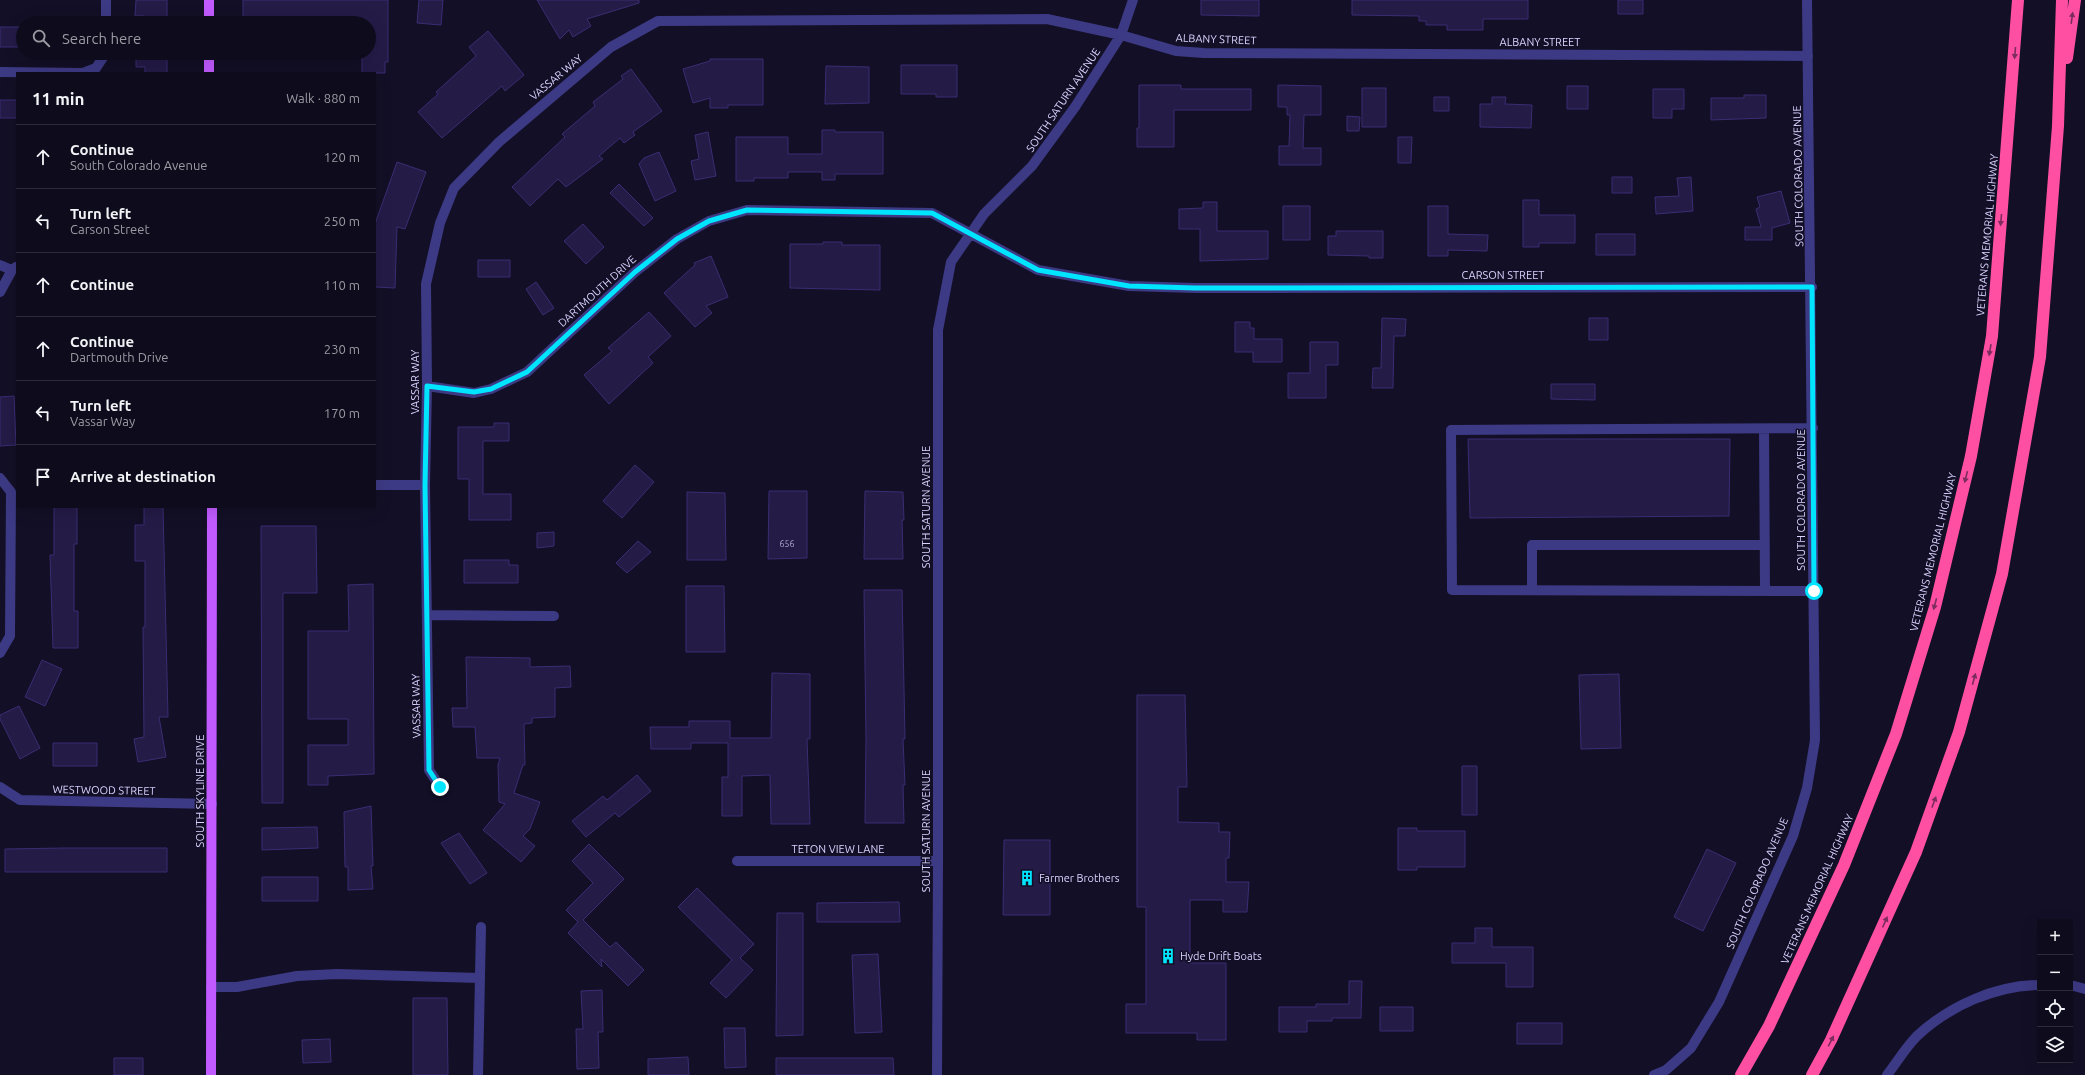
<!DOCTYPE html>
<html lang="en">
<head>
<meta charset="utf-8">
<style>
	:root { --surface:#0e0b1c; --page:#1c1929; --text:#f1f3f6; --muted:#9b9ba3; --line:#2e2b3b }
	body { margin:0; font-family:Ubuntu,sans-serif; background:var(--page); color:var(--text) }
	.controls { position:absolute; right:12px; bottom:12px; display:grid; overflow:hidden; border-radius:0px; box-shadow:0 4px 16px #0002 }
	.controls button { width:36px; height:36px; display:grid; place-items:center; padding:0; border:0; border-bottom:1px solid var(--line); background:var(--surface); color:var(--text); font:20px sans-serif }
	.stop { position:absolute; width:12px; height:12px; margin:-9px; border:3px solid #00e5ff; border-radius:50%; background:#fff }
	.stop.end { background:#00e5ff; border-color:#fff; box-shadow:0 1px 4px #0008 }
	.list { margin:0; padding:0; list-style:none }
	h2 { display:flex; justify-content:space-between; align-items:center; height:52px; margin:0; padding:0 16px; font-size:17px }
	h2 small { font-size:13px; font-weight:400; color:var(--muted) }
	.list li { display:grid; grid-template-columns:26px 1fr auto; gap:12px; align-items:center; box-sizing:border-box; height:64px; padding:0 16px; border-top:1px solid var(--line) }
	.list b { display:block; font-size:15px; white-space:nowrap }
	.list p { margin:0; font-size:13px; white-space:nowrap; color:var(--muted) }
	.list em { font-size:13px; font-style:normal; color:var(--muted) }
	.icon { flex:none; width:22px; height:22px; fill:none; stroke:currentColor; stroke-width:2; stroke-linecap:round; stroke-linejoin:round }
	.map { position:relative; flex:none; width:2085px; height:1075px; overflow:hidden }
	.search { position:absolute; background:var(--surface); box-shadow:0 4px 16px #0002; left:16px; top:16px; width:360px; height:44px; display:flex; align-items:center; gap:10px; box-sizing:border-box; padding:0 14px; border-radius:22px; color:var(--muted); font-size:15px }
	.panel { position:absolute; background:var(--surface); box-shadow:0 4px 16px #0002; left:16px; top:72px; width:360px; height:436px; border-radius:0px }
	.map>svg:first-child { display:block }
</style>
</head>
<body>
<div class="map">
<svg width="2085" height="1075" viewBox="0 0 2085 1075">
	<rect width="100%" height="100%" fill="#130f26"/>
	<path fill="#241b47" stroke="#3b2d73" d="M136 0H167V23H144V16H135Z
		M243 0H388V62H385V73H362V53H369V23H243Z
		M419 0H443L441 25 417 23Z
		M537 0H639V3L587 19 591 26 573 37 569 30 560 39Z
		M1201 0H1259V16L1201 15Z
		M1352 0H1528V19H1483V30H1447V25H1426V21H1419V16L1352 15Z
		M1618 0H1643V14H1618Z
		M0 27H23V47H0Z
		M488 31 524 75 505 91 502 86 442 138 418 112 438 94 436 92 476 56 469 47Z
		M136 53H167V73H145V67H136Z
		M710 59H763V105H728V108H710V98L693 103 683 69 710 61Z
		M901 65H957V97H936V94H901Z
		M826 66 869 67V103L825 104Z
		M631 69 662 111 633 132 635 135 624 143 620 138 599 156 603 159 566 187 558 179 530 206 512 187 565 137 562 134 595 106 593 102 623 79 621 76Z
		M1139 85H1181V89H1251V110H1174V147H1137V128H1139Z
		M1278 85 1321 86V115H1304L1303 148H1321V165H1279V146H1289L1290 115H1287V107H1278Z
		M1567 86H1588V109H1567Z
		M1362 88H1386V127H1362Z
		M1653 89H1684V109H1672V118H1653Z
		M1744 95H1766V118L1711 120V98H1744Z
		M1434 97H1449V111H1434Z
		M1492 97H1506L1505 104 1532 105 1531 128 1480 127V104H1492Z
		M0 100H17V118H0Z
		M1347 116 1360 117 1359 131H1347Z
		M822 130H835V132H883V174H835V180H822V172H788V178H754V181H736V137H788V154H822Z
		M708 132 716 176 695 180 691 161 699 159 695 135Z
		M1398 137H1412L1411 163H1398Z
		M659 152 676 191 655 201 639 164 644 158Z
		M397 162 426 172 405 229 397 227 395 288 375 287V224Z
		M1612 177H1632V193H1612Z
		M1691 177 1693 211 1656 214 1655 197 1679 196 1677 178Z
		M619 184 653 218 644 226 610 193Z
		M1781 191 1790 223 1772 228V240H1745V227H1761L1756 209 1760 207 1757 197Z
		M1523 200H1539V215H1575V243H1539V247H1523Z
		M1203 202H1217V231H1268V259L1200 261V229H1179V209L1203 208Z
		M1283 206H1310V240H1283Z
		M1428 206H1448V234L1488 235 1487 251 1448 250V256H1428Z
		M583 224 604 247 586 264 564 241Z
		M1336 231H1383V258H1369V256L1328 255V236H1336Z
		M1596 234H1635V255H1596Z
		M823 242H842V245H880V290L790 288V244H823Z
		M711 256 728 297 706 306 712 313 695 327 664 293 695 265 694 263Z
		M478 260H510V277H478Z
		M536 282 554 308 543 315 526 289Z
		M649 312 671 336 648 357 653 363 609 404 584 375 612 351 608 348Z
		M1382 318 1406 319 1405 336H1394L1393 388H1372L1373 368H1381Z
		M1589 318H1608V340H1589Z
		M1235 322H1250V328H1254V339H1282V362H1253V352H1235Z
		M1310 342H1338V365H1326V398H1288V373H1310Z
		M1551 384H1595V400L1551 399Z
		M14 396 16 445 0 446V397Z
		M494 423H509V441H483V494H511V520H469V479H458V427H494Z
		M1468 439H1730L1729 516 1470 518Z
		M635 465 654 482 622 518 603 501Z
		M769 491H807V558L768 559Z
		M865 491 903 492 904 520H902L903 559H864Z
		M687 492 725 493 726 560H687Z
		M54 507H77V544H74V611H78V648H53L50 555H54Z
		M144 507H163L168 717H159L166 757 138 762 134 739 144 737 143 627H145V561H135V525H144Z
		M261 526H316L317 593H283V803H262Z
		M554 532V546L537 548V533Z
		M638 541 651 552 627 573 616 563Z
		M464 560H509V565H518V583H464Z
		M373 584 374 774 328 776V785H308V745H348V719H308V631H349L348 585Z
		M686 586H724L725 652H686Z
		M864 590H902L905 739H903L905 785H903L904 823H865L866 739Z
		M466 657 530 658V667L570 666 571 687 555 688V717L532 718V723L524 724 525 765H523L514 793 540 802 530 829 523 836 535 846 521 862 483 830 505 804 499 802 498 765 500 758H477L475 727H453L452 708H467Z
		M42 660 62 669 45 706 25 697Z
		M772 673 810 674V739H807L810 824H771L770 775 742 776V816H722V777H728V743H691V749H651L650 727H689V721H730V738H771Z
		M1619 674 1621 748 1581 749 1579 675Z
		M1137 695H1185L1187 787H1178V822L1219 823V832H1230L1229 858H1226V882H1249L1247 912H1223V900H1190V963H1226V1040H1197V1033H1126V1004H1146V907H1137Z
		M19 706 40 748 20 759 0 719V715Z
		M53 743H97V766H53Z
		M1462 766H1477V815H1462Z
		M637 775 651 791 619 817 615 813 586 837 572 821 603 796 607 800Z
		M371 806 373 866H371L373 889 348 890V867H345L344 812Z
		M317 827 318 848 262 850V828Z
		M1398 828H1417V831H1465V867H1417V870H1398Z
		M459 833 487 873 470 884 441 843Z
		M1004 840H1050V915H1003Z
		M589 844 624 879 583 920 610 947 616 942 644 970 628 986 601 959 602 967 568 933 578 922 566 910 593 883 572 861Z
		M65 848H167V872H5V849Z
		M1707 849 1736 863 1703 931 1674 917Z
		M262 877H318V901H262Z
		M697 888 754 944 740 958 753 970 726 998 710 983 732 960 678 907Z
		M899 902 900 922H817V903Z
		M777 913H803V1035L776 1036Z
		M1475 928H1492V947H1533V987H1506V963H1452V943H1475Z
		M878 954 882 1032 855 1033 852 955Z
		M1349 981H1362L1361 1018H1332V1021H1307V1032H1279V1007H1316V1004H1349Z
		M602 990 603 1032H598L599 1068 577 1069 576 1029H583L581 991Z
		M413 998H447L448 1075H413Z
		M1380 1007H1413V1031H1380Z
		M1517 1023H1562V1044H1517Z
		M724 1028H745L746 1067 725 1068Z
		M330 1039 331 1062 303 1063 302 1040Z
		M688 1057 689 1075H648V1059Z
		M114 1058H143V1075H114Z
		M776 1058H893L894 1075H776Z"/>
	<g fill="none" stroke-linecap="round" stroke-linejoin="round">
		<path stroke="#3d3a85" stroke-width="10" d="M106 23V0
			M0 72 83 73 96 68 106 53
			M0 265 12 270 16 267
			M0 292 12 270
			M427 386 474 393 491 389 527 372 635 272 677 239 709 221 747 210 932 213 1038 270 1129 286 1195 288 1812 287
			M1813 428 1451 430 1452 590 1814 591
			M1764 429 1765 591
			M0 478 11 492 10 636 0 653
			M375 485H425
			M1532 590V545H1764
			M427 615 554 616
			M0 787 20 800 212 804
			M440 787 429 770 425 485 427 386 426 284 440 223 454 188 499 142 611 47 658 21 1047 19 1121 35 1176 51 1204 53 1808 56
			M737 861H938
			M2070 985 2085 989
			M211 987H237L297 976 337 974 480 978
			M478 1075 481 927
			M937 1075 938 861V330L951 262 984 214 1032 166 1075 107 1121 35 1133 0
			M1654 1075 1666 1070 1691 1048 1719 1002 1793 836 1807 788 1815 740 1807 0
			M1887 1075C1897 1062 1906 1047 1917 1036 1949 1006 1996 985 2040 985"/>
		<path stroke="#c25bff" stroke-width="10" d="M209 0V23
			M209 53V73
			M211 1075 212 507"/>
		<path stroke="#ff4fa3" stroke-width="12" d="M2067 58 2075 0
			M1741 1075 1769 1026 1844 865 1896 734 1935 607 1971 456 1992 336 2018 0
			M1812 1075 1831 1040 1916 852 1959 732 2002 574 2040 357 2058 126 2062 0"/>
	</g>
	<defs><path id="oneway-solid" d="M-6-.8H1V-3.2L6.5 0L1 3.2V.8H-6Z"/></defs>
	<g fill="#7d2c5e">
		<use href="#oneway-solid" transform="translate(2072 18) rotate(-82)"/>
		<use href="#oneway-solid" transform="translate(2015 53) rotate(95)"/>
		<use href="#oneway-solid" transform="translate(2001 220) rotate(95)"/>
		<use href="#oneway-solid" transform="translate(1990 350) rotate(100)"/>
		<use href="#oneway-solid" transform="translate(1966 477) rotate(104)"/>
		<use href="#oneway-solid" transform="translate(1935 604) rotate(105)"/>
		<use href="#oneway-solid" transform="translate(1974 679) rotate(-75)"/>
		<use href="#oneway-solid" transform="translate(1934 802) rotate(-70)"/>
		<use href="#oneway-solid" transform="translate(1885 922) rotate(-66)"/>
		<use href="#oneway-solid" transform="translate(1831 1041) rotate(-63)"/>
	</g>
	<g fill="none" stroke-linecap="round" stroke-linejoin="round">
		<path stroke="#00e5ff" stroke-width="5" d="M440 787 429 770 425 485 427 386 474 392 491 389 527 372 635 272 677 239 709 221 747 210 932 213 1038 270 1129 286 1195 288 1812 287 1814 591"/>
	</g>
	<defs>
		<g id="building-bare" transform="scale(1.2)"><path d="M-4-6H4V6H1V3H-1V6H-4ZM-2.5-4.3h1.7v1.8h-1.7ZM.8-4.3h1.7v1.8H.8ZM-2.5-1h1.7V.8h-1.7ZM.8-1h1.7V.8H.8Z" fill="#00e5ff" stroke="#130f26" stroke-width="2.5" paint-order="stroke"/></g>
	</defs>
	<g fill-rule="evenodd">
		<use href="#building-bare" x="1027" y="878"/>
		<use href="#building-bare" x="1168" y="956"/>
	</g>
	<g text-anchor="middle" stroke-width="3" stroke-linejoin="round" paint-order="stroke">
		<g font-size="9" fill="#aca6d1">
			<text x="787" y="547">656</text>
		</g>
		<g font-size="11" fill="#d9d4ff" stroke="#130f26">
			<text transform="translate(1216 39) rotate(2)" y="4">ALBANY STREET</text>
			<text x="1540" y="46">ALBANY STREET</text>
			<text transform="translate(556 77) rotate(-40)" y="4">VASSAR WAY</text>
			<text transform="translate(1063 100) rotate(-56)" y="4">SOUTH SATURN AVENUE</text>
			<text transform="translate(1798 176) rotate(-91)" y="4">SOUTH COLORADO AVENUE</text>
			<text transform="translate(1987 235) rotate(-85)" y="4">VETERANS MEMORIAL HIGHWAY</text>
			<text x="1503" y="279">CARSON STREET</text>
			<text transform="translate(597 291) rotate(-42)" y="4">DARTMOUTH DRIVE</text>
			<text transform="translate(415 382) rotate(-90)" y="4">VASSAR WAY</text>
			<text transform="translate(1801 500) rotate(-90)" y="4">SOUTH COLORADO AVENUE</text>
			<text transform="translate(926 507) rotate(-90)" y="4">SOUTH SATURN AVENUE</text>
			<text transform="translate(1933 552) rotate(-76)" y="4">VETERANS MEMORIAL HIGHWAY</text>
			<text transform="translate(416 706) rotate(-91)" y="4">VASSAR WAY</text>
			<text transform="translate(104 790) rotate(1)" y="4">WESTWOOD STREET</text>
			<text transform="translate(200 791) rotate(-90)" y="4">SOUTH SKYLINE DRIVE</text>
			<text transform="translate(926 831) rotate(-90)" y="4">SOUTH SATURN AVENUE</text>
			<text x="838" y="853">TETON VIEW LANE</text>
			<text transform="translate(1757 883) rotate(-67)" y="4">SOUTH COLORADO AVENUE</text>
			<text transform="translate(1817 889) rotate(-66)" y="4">VETERANS MEMORIAL HIGHWAY</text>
		</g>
		<g font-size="11" fill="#d9d4ff" stroke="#130f26" text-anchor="start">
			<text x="1039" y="882">Farmer Brothers</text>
			<text x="1180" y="960">Hyde Drift Boats</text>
		</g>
	</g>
</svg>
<div class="controls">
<button>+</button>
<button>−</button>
<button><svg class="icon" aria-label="locate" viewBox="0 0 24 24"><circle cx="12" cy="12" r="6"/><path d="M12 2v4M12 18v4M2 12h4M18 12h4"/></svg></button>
<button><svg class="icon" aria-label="layers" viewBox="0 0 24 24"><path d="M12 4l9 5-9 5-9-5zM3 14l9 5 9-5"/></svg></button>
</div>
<div class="stop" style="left:1814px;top:591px"></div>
<div class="stop end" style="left:440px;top:787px"></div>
<div class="search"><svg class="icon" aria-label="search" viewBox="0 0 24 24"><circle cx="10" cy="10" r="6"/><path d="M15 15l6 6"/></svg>Search here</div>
<section class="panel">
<h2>11 min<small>Walk · 880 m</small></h2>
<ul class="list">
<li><svg class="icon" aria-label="ahead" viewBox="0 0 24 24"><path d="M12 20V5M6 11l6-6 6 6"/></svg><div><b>Continue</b><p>South Colorado Avenue</p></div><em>120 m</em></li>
<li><svg class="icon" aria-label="left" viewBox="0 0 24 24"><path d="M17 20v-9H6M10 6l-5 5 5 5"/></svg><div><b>Turn left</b><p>Carson Street</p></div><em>250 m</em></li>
<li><svg class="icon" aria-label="ahead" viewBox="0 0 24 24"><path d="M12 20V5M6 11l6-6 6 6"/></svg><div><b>Continue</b></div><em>110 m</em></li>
<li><svg class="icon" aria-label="ahead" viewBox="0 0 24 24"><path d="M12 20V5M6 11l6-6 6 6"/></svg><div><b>Continue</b><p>Dartmouth Drive</p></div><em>230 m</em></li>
<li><svg class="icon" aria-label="left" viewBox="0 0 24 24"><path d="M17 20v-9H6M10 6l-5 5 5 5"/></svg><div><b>Turn left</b><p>Vassar Way</p></div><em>170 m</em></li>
<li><svg class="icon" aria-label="arrive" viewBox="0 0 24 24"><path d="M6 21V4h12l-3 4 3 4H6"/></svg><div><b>Arrive at destination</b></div></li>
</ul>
</section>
</div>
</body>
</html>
